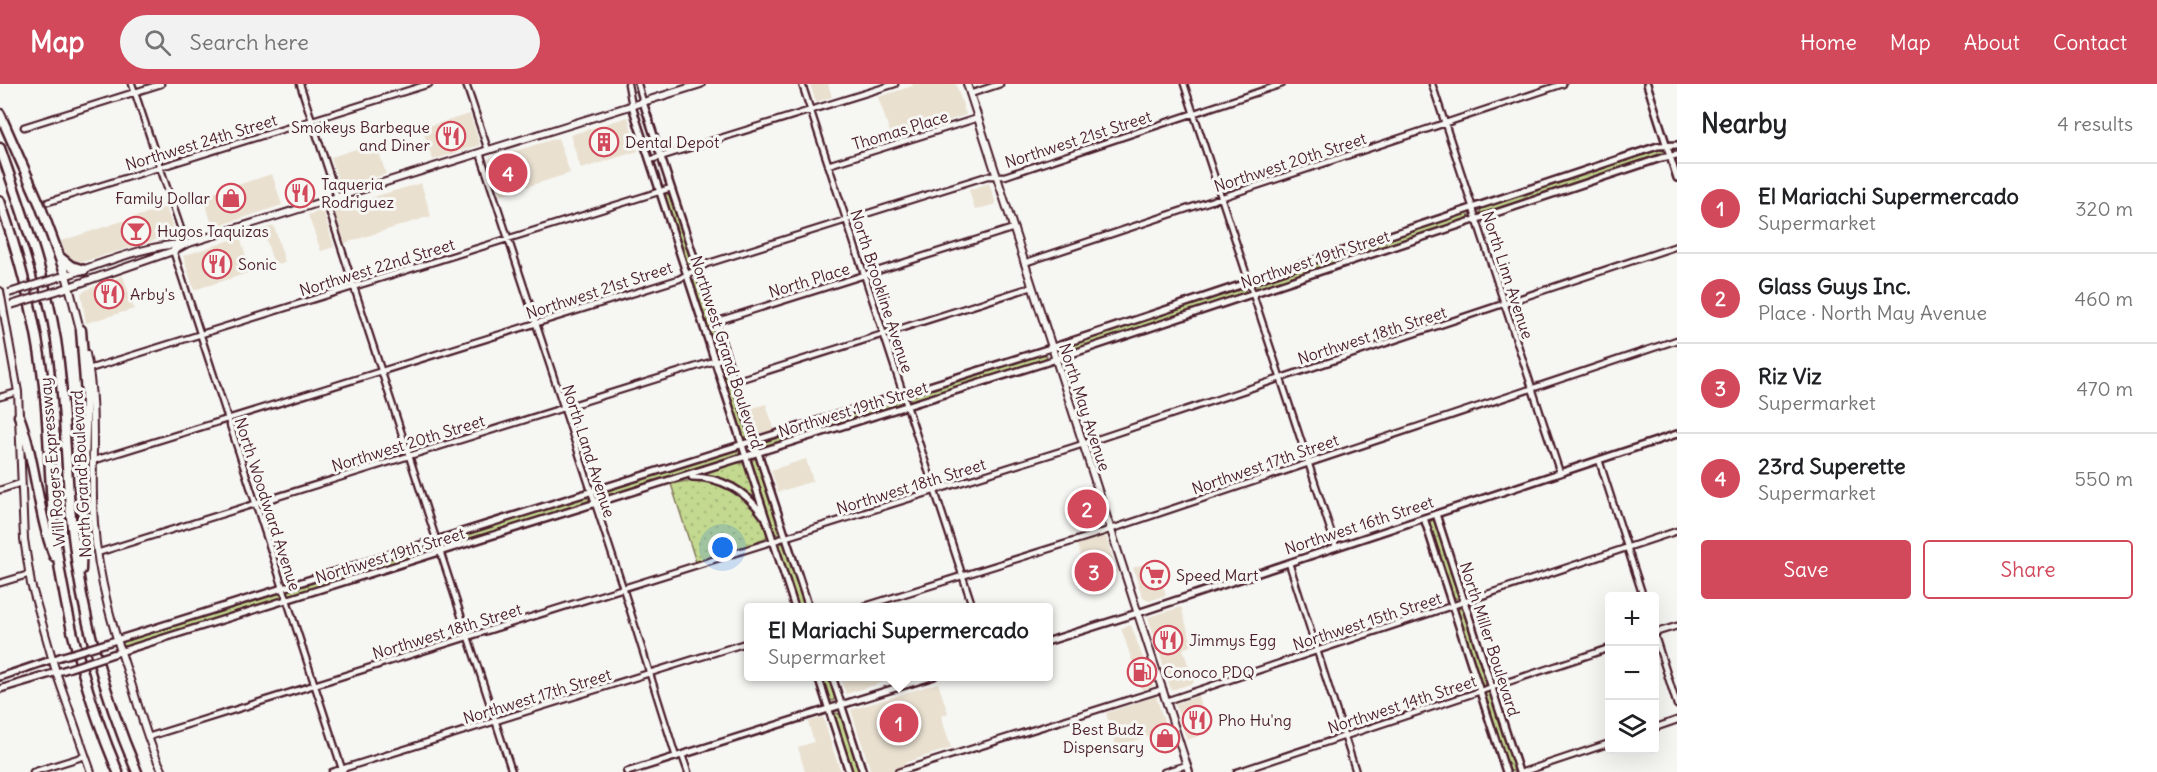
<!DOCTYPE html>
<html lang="en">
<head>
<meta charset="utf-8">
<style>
	:root { --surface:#fff; --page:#f2f2f2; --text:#202124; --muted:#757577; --line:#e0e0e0; --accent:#d1495b }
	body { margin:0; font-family:Delius,sans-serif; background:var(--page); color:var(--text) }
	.controls { position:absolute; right:18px; bottom:18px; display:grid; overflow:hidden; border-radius:6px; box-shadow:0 6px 24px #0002 }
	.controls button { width:54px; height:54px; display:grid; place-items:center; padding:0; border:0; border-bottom:2px solid var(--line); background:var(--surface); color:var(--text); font:30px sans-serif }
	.you { position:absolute; left:723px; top:464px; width:21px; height:21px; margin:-15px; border:4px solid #fff; border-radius:50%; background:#1a73e8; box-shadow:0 0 0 9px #1a73e833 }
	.badge { display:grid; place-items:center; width:39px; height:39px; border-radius:50%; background:var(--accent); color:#fff; font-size:20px; font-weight:700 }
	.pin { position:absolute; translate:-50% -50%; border:3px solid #fff; box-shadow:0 2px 6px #0006 }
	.popup { position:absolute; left:744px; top:519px; width:309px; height:78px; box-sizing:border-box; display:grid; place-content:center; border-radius:6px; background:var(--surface); filter:drop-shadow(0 2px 4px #0005); font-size:20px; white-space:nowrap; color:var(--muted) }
	.popup b { font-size:22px; color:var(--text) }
	.popup::after { content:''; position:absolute; left:50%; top:100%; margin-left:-12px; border:12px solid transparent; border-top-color:var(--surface) }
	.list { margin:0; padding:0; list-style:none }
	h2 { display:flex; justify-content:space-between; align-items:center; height:78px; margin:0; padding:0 24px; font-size:26px }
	h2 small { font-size:20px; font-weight:400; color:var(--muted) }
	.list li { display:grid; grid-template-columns:39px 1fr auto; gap:18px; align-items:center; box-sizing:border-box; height:90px; padding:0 24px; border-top:2px solid var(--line) }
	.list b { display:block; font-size:22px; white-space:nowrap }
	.list p { margin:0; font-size:20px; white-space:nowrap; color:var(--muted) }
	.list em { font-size:20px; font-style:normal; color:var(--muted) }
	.actions { display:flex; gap:12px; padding:18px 24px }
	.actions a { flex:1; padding:14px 0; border:2px solid var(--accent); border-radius:6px; text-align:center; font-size:21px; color:var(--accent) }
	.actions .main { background:var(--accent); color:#fff }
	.icon { flex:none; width:33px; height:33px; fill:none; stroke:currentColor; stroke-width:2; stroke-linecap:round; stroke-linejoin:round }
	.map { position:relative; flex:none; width:1677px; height:688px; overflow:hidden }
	header { display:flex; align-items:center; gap:36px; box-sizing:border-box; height:84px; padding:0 30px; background:var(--accent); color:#fff }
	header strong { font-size:28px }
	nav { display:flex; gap:33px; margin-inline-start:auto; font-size:21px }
	.search { width:420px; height:54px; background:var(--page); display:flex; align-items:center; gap:15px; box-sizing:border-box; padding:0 21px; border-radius:33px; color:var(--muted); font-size:22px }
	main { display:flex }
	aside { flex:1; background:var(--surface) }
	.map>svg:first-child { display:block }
</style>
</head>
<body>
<header>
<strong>Map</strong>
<div class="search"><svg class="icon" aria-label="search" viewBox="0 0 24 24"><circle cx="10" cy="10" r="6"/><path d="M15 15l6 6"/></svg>Search here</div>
<nav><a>Home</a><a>Map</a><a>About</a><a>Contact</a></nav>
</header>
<main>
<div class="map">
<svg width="1677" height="688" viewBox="0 0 1677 688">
	<defs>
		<pattern id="park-dots" width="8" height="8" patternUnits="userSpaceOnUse" patternTransform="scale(1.5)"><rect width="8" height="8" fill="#c3d98f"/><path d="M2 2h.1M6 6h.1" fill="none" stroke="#a9ba7c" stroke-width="1.8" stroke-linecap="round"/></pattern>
	</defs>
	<rect width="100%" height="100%" fill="#f6f6f2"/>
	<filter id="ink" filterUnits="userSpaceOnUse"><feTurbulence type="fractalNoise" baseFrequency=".0167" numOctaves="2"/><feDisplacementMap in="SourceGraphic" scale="12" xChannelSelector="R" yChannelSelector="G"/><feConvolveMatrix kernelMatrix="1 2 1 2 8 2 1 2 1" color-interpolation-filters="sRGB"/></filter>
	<g filter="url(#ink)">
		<path fill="#e9e0d0" d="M810 0H828L832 13 816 18Z
			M912 0H956L966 31 892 54 878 13 913 2Z
			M470 30 480 61 433 76 422 44Z
			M628 33 638 67 581 85 570 51Z
			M558 54 570 89 501 111 489 75Z
			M376 59 386 90 340 104 331 73Z
			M272 90 282 121 213 144 203 112Z
			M421 99 431 132 345 159 333 125Z
			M989 99 996 120 975 126 969 106Z
			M166 123 175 150 82 178 67 175 61 157Z
			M323 126 334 163 321 167 308 131Z
			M274 142 285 178 274 181 263 145Z
			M240 153 251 188 194 206 183 172Z
			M123 192 134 225 86 239 81 209 92 203Z
			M766 320 775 347 758 352 749 325Z
			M806 375 813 397 778 408 771 386Z
			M1106 452 1117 489 1089 499 1077 460Z
			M1155 476 1166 511 1149 517 1143 514 1133 484Z
			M1181 523 1192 561 1183 565 1194 599 1171 606 1148 533Z
			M1131 541 1153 602 1142 606 1121 544Z
			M840 593H882L884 598 846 610Z
			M938 599 948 629 941 632 951 664 904 679 907 688H871L851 626Z
			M1156 612 1167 647 1116 662 1106 629Z
			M1198 612 1210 648 1187 656 1175 620Z
			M823 633 833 666 841 688H805L798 663 814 658 808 638Z"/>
		<path fill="#c3d98f" stroke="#867c5d" stroke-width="1.5" d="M1658 65 1663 67 1661 71 1483 130 1480 129 1481 124Z
			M666 110 670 111 692 177 690 180 687 179 665 112Z
			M1465 129 1470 132 1468 136 1259 205 1255 201 1258 198Z
			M696 194 698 197 721 267 719 270 716 269 693 198Z
			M1242 203 1246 205 1243 210 1064 270 1060 267 1062 263Z
			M1043 270 1047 272 1045 277 914 318 910 315 911 311Z
			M724 279 749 351 747 354 744 353 721 283V279Z
			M895 316 900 318 898 322 765 364 762 361 765 357Z
			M735 365 740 368 739 373 596 416V409Z
			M753 375H757L781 447 779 451 774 449 752 378Z
			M586 411 590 418 589 421 445 465 442 463 443 456Z
			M782 459 786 462 806 523H798L779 465V461Z
			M433 460 437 466 292 513 289 512V505Z
			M279 508 282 509V516L149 557 123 563 122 558Z
			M1459 524 1463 526 1486 598 1484 602 1480 600 1457 527Z
			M821 593H828L835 613 833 617 828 615Z
			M836 629 841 631 860 688H852L834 633Z"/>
		<path fill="url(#park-dots)" stroke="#867c5d" stroke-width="1.5" d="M737 379H743L746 383 757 418 732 399 703 390Z
			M692 396C703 396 714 397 725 402 741 409 773 435 766 455L696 478 671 400Z
			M1433 436 1435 437 1459 511 1457 515 1452 512 1429 438Z
			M1487 608 1491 611 1514 684 1513 688 1508 685 1484 611Z"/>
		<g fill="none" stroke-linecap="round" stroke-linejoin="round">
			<g stroke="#4a1f2b" stroke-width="9">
				<path id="minor" d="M132 0 186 160
					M300 0 337 113
					M466 0 488 66
					M628 0 632 22
					M638 0 643 18
					M802 0 973 524
					M1184 0 1336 463
					M1432 0 1560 389
					M970 10 1000 0
					M24 43 161 0
					M480 69 623 504 676 673
					M650 76 895 0
					M828 81 978 34
					M326 117 512 688
					M48 118 429 0
					M173 166 343 688
					M1024 179 1563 0
					M715 238 1014 144
					M89 285 671 104
					M735 297 1032 203
					M0 313 18 308
					M1599 376 1643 512
					M92 377 679 195 706 180 987 92H1005L1282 0
					M0 406 21 399
					M97 469 727 273
					M1289 479 1356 688
					M0 499 30 490
					M859 524 1103 448 1677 256
					M1654 549 1677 621
					M1654 549 1677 542
					M1166 617 1677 447
					M1654 644 1677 636
					M148 653 1074 363 1677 162
					M682 671 688 688
					M33 688 85 672
					M332 688 749 558
					M898 688 1163 605
					M1164 688 1187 681
					M1237 688 1610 564
					M1523 688 1610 659"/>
			</g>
			<g stroke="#4a1f2b" stroke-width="10">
				<path id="tertiary" d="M1647 0 1677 94
					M643 18 809 524
					M632 22 795 524
					M692 393C721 393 746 407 763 431
					M1436 430 1519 688
					M1424 434 1506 688
					M1049 557 1147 526 1677 350
					M110 558 1057 262 1658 62 1677 61
					M113 570 1044 279 1661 74 1677 71
					M818 592 849 688
					M832 592 863 688
					M0 593 60 573
					M0 605 64 586
					M627 688 934 592"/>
			</g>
			<g stroke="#4a1f2b" stroke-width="10">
				<path id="secondary" d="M967 0 1189 688
					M66 191 81 249
					M64 192C99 181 148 160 184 160
					M63 205 173 167 186 160 701 0
					M0 207 18 308 24 455 31 500 56 588 91 688
					M86 270C98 325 90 383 94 439 98 496 114 548 132 602 141 631 149 661 163 688"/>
			</g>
			<g stroke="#4a1f2b" stroke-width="13">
				<path id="motorway" d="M0 30 40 121 66 191
					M0 64C22 128 45 190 56 256 66 321 65 387 73 452 82 533 105 613 137 688
					M0 117C21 178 37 238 44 302 50 355 49 408 56 461 67 539 87 615 118 688
					M61 174 71 182 84 186
					M81 246 86 311 81 486
					M19 332C36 377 37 427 54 472"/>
			</g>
			<use href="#minor" stroke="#f6f6f2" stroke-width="4.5"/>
			<use href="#tertiary" stroke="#f6f6f2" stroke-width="5"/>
			<use href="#secondary" stroke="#f6f6f2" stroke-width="6"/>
			<use href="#motorway" stroke="#f6f6f2" stroke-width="8"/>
			<g stroke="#4a1f2b" stroke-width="10" stroke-linecap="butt">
				<path id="tertiary-bridge" d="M60 573 110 558
					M64 586 113 570"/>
			</g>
			<g stroke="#4a1f2b" stroke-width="10" stroke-linecap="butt">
				<path id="secondary-bridge" d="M9 209 60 193
					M11 221 63 205"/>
			</g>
			<use href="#tertiary-bridge" stroke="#f6f6f2" stroke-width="5"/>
			<use href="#secondary-bridge" stroke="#f6f6f2" stroke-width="6"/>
		</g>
	</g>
	<defs>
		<g id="restaurant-ring" transform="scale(1.5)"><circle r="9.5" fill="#f6f6f2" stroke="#d1495b" stroke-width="1.5"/><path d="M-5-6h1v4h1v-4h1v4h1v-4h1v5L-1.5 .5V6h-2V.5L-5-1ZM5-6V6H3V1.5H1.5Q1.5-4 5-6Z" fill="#d1495b"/></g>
		<g id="building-ring" transform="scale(1.5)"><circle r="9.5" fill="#f6f6f2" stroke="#d1495b" stroke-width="1.5"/><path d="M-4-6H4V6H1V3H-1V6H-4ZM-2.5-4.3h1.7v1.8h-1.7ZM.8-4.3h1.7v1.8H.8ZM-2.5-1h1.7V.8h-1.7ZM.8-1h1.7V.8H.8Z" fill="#d1495b"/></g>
		<g id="shop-ring" transform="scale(1.5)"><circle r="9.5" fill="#f6f6f2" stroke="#d1495b" stroke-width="1.5"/><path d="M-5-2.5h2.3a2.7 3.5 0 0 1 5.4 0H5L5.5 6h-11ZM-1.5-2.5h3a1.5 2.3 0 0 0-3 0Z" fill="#d1495b"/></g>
		<g id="bar-ring" transform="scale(1.5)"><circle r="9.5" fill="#f6f6f2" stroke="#d1495b" stroke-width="1.5"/><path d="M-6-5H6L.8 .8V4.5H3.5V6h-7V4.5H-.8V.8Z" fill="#d1495b"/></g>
		<g id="supermarket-ring" transform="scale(1.5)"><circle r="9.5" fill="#f6f6f2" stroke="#d1495b" stroke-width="1.5"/><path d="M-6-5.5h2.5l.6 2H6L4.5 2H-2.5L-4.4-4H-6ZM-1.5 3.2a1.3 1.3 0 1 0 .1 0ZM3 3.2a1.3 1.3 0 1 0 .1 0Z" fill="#d1495b"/></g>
		<g id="fuel-ring" transform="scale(1.5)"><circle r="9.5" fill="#f6f6f2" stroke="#d1495b" stroke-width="1.5"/><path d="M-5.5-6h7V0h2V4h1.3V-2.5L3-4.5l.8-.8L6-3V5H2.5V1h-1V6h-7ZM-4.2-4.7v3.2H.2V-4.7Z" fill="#d1495b"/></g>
	</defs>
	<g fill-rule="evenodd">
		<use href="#restaurant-ring" x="451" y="52"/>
		<use href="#building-ring" x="604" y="58"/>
		<use href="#restaurant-ring" x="300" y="109"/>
		<use href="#shop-ring" x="231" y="114"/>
		<use href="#bar-ring" x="136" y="147"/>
		<use href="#restaurant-ring" x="217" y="180"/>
		<use href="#restaurant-ring" x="109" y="210"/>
		<use href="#supermarket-ring" x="1155" y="491"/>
		<use href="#restaurant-ring" x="1168" y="556"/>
		<use href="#fuel-ring" x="1142" y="588"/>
		<use href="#restaurant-ring" x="1197" y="636"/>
		<use href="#shop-ring" x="1165" y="654"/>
	</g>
	<g text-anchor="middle" stroke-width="6" stroke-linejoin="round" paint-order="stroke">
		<g font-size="16" fill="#4a1f2b" stroke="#f6f6f2" text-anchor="start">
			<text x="430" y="49" text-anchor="end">Smokeys Barbeque<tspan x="430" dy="18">and Diner</tspan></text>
			<text x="625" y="64">Dental Depot</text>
			<text x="321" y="106">Taqueria<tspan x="321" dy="18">Rodriguez</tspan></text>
			<text x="210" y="120" text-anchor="end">Family Dollar</text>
			<text x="157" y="153">Hugos Taquizas</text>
			<text x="238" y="186">Sonic</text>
			<text x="130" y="216">Arby's</text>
			<text x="1176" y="497">Speed Mart</text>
			<text x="1189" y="562">Jimmys Egg</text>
			<text x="1163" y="594">Conoco PDQ</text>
			<text x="1218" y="642">Pho Hu'ng</text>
			<text x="1144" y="651" text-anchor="end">Best Budz<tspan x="1144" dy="18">Dispensary</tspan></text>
		</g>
		<g font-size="16" fill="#4a1f2b" stroke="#f6f6f2">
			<text transform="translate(900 46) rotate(-17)" y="6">Thomas Place</text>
			<text transform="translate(1078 55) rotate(-18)" y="6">Northwest 21st Street</text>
			<text transform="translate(201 58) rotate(-17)" y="6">Northwest 24th Street</text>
			<text transform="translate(1290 78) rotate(-18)" y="6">Northwest 20th Street</text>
			<text transform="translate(1315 175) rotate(-18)" y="6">Northwest 19th Street</text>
			<text transform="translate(377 183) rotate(-17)" y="6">Northwest 22nd Street</text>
			<text transform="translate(1508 191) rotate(72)" y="6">North Linn Avenue</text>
			<text transform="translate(809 196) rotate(-17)" y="6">North Place</text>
			<text transform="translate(599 206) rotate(-18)" y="6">Northwest 21st Street</text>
			<text transform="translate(882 207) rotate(72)" y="6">North Brookline Avenue</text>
			<text transform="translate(1372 251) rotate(-18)" y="6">Northwest 18th Street</text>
			<text transform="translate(727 268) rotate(72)" y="6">Northwest Grand Boulevard</text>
			<text transform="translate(1085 323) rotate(72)" y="6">North May Avenue</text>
			<text transform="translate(853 325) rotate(-17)" y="6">Northwest 19th Street</text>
			<text transform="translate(408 359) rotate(-17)" y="6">Northwest 20th Street</text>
			<text transform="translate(589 367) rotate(72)" y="6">North Land Avenue</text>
			<text transform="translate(52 378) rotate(-95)" y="6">Will Rogers Expressway</text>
			<text transform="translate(1265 380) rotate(-19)" y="6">Northwest 17th Street</text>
			<text transform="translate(81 390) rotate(-93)" y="6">North Grand Boulevard</text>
			<text transform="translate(911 402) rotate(-17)" y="6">Northwest 18th Street</text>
			<text transform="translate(268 420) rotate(72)" y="6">North Woodward Avenue</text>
			<text transform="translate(1359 441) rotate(-18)" y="6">Northwest 16th Street</text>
			<text transform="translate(390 471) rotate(-17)" y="6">Northwest 19th Street</text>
			<text transform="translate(1367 537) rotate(-18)" y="6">Northwest 15th Street</text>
			<text transform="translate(447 547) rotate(-17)" y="6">Northwest 18th Street</text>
			<text transform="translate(1490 555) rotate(72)" y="6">North Miller Boulevard</text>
			<text transform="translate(537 612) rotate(-17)" y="6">Northwest 17th Street</text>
			<text transform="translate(1402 620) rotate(-18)" y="6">Northwest 14th Street</text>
		</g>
	</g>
</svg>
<div class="controls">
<button>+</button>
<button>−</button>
<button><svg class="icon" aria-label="layers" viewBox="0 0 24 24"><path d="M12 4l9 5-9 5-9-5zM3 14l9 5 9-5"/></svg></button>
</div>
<div class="you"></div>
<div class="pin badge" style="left:899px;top:639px">1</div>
<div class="popup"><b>El Mariachi Supermercado</b>Supermarket</div>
<div class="pin badge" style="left:1087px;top:425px">2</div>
<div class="pin badge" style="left:1094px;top:488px">3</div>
<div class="pin badge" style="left:508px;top:89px">4</div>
</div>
<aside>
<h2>Nearby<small>4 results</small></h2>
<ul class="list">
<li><span class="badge">1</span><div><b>El Mariachi Supermercado</b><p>Supermarket</p></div><em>320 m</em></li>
<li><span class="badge">2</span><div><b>Glass Guys Inc.</b><p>Place · North May Avenue</p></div><em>460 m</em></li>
<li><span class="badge">3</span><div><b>Riz Viz</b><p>Supermarket</p></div><em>470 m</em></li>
<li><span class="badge">4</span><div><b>23rd Superette</b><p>Supermarket</p></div><em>550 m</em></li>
</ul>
<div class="actions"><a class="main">Save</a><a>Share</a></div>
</aside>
</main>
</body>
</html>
